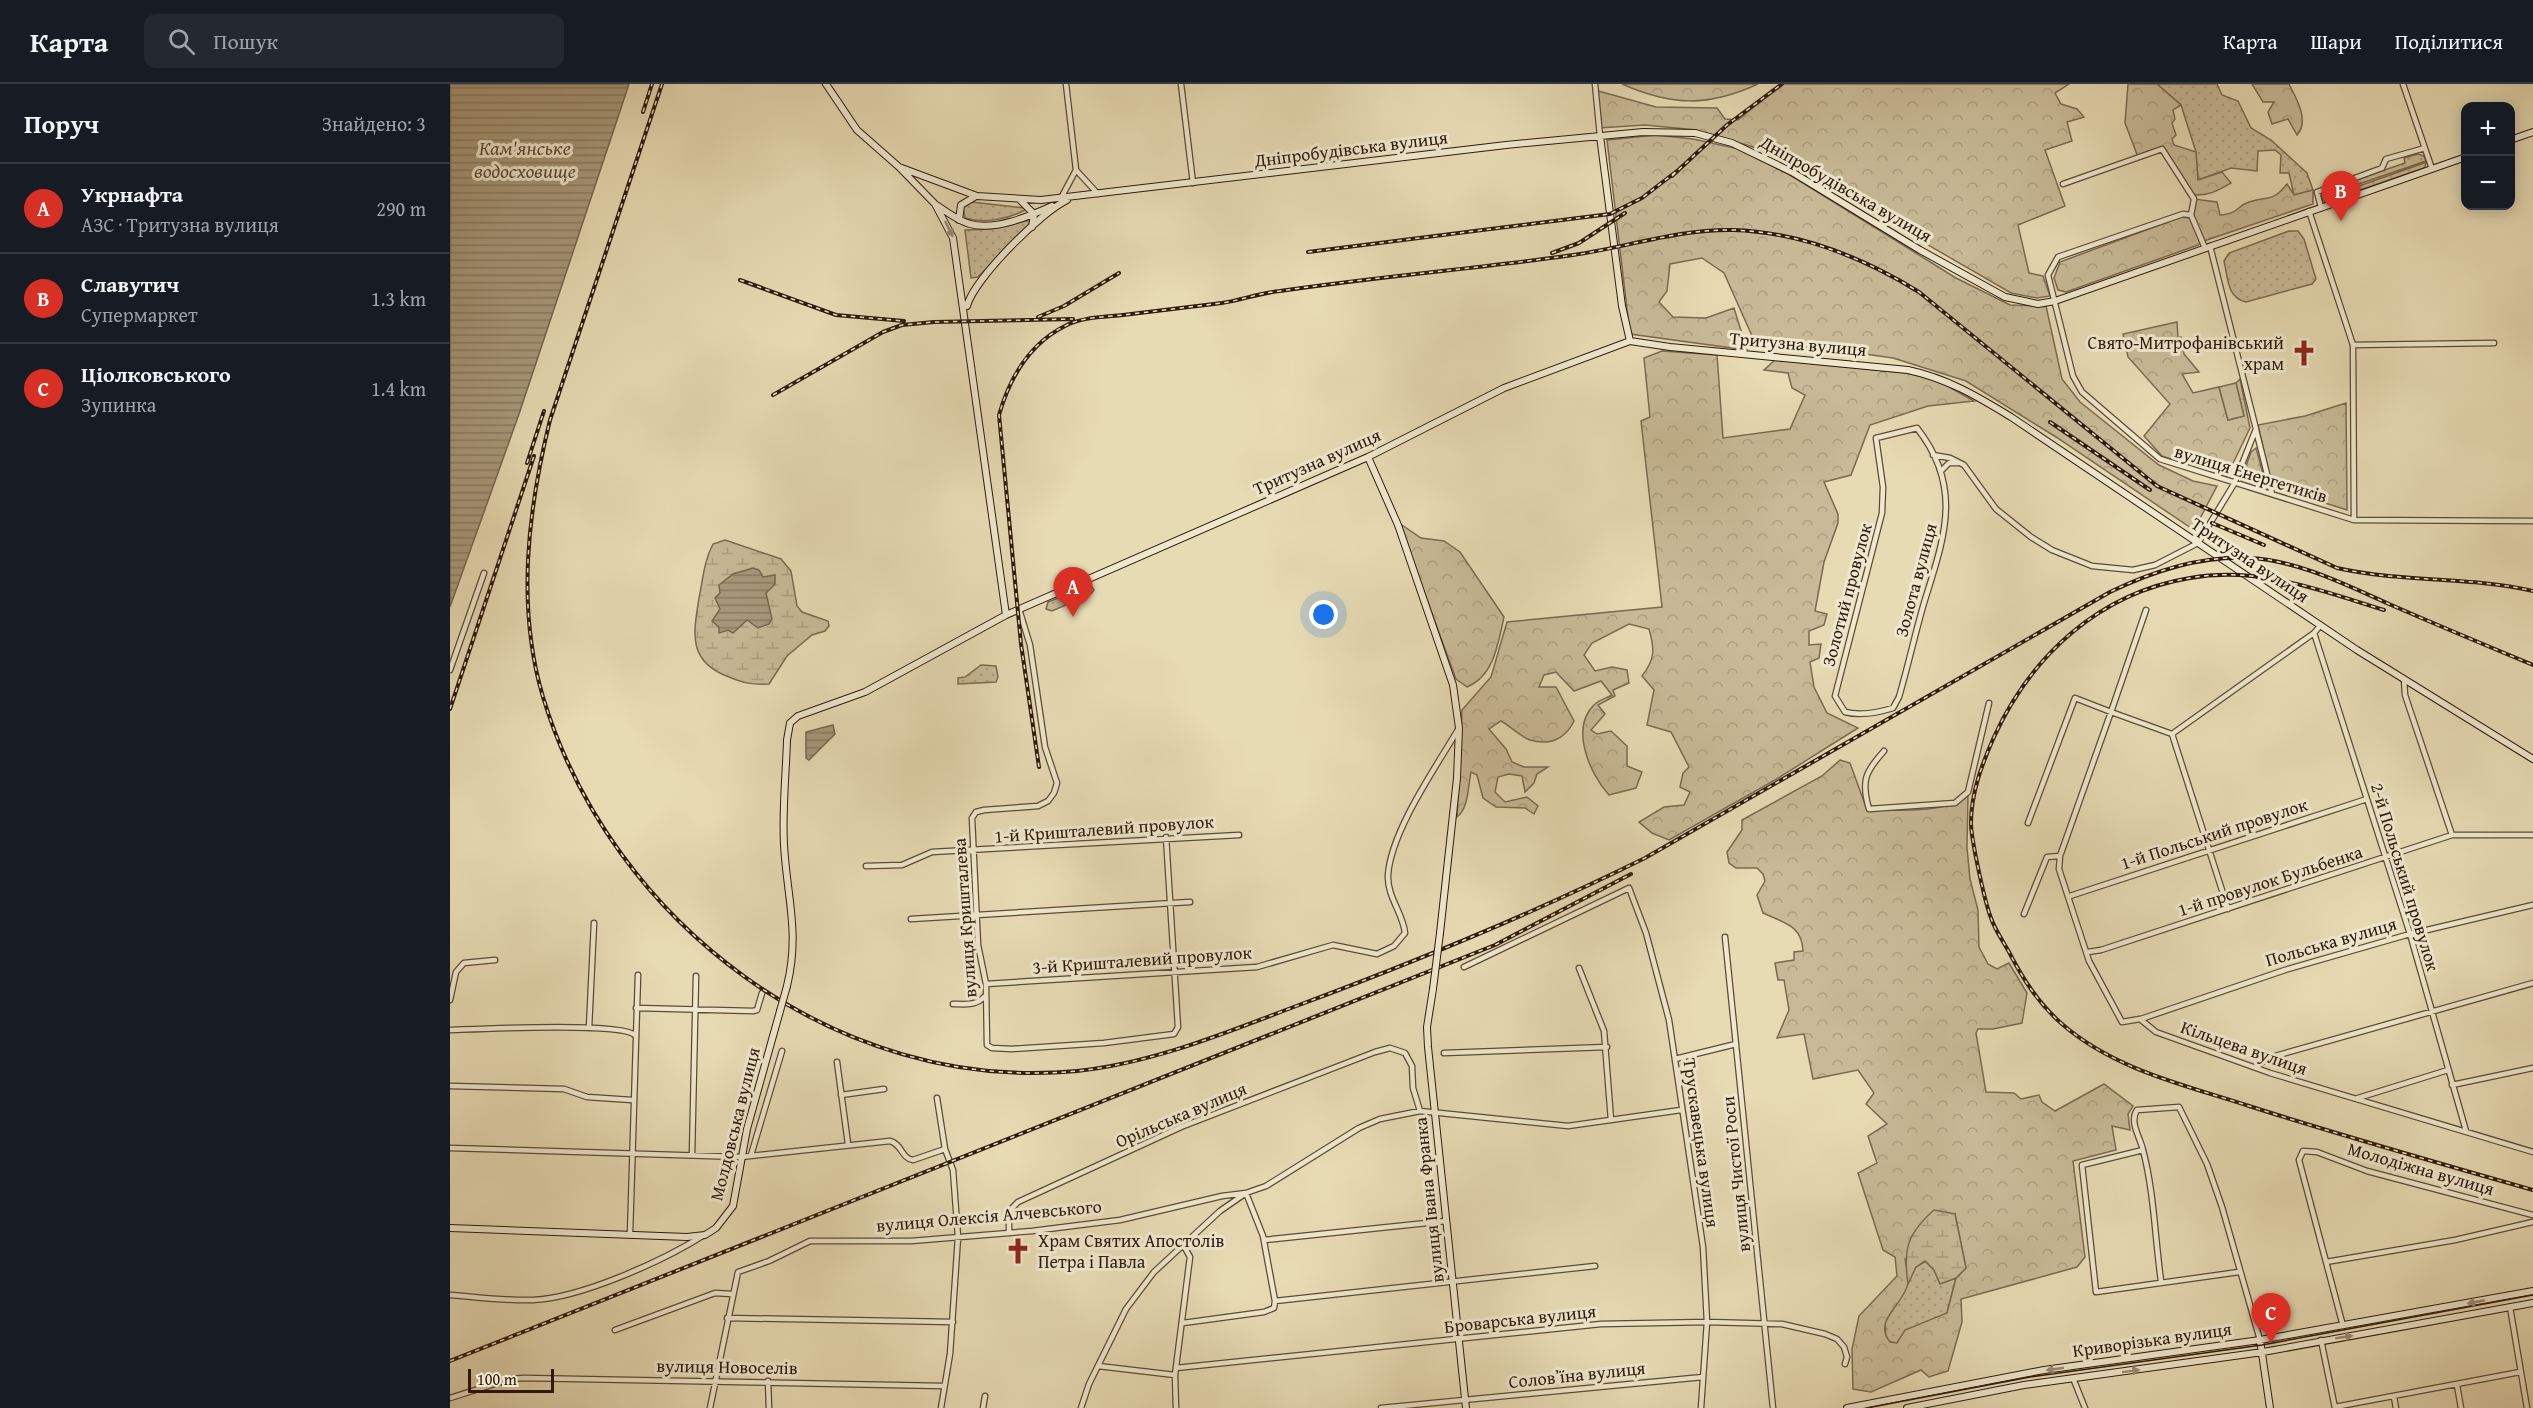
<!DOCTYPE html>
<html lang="uk">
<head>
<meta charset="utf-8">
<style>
	:root { --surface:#171b24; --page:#242831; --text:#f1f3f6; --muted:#9ea1a6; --line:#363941; --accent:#d93025 }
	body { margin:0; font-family:"Gentium Book Plus",serif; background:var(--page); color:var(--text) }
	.controls { position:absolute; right:18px; top:18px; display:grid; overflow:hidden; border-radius:12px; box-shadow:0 3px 15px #0003 }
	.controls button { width:54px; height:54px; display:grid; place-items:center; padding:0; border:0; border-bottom:2px solid var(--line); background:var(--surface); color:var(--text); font:30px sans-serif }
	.scale { position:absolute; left:18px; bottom:15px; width:86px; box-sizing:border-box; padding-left:6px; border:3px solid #2e190b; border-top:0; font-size:16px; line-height:21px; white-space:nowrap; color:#2e190b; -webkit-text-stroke:4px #efe8ce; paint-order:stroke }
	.you { position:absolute; left:874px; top:531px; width:21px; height:21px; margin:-15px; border:4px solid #fff; border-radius:50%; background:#1a73e8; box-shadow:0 0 0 9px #1a73e833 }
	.badge { display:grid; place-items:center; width:39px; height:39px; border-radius:50%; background:var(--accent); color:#fff; font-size:20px; font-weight:700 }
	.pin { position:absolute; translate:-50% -50px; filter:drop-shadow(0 2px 3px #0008) }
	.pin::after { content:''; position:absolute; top:32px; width:21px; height:18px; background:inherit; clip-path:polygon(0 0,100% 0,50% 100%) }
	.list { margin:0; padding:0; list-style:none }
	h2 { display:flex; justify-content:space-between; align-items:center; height:78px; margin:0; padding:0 24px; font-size:26px }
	h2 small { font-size:20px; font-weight:400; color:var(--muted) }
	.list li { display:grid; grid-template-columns:39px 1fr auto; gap:18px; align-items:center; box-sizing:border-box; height:90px; padding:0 24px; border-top:2px solid var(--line) }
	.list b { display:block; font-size:22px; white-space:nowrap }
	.list p { margin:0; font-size:20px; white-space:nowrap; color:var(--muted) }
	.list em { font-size:20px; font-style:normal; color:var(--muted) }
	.icon { flex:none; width:33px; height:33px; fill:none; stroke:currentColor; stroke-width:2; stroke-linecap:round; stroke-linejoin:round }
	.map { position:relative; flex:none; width:2083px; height:1324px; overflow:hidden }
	header { display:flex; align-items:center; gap:36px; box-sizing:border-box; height:84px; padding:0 30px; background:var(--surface); border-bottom:2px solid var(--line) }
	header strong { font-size:28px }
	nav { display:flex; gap:33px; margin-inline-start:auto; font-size:21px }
	.search { width:420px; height:54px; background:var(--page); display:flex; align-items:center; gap:15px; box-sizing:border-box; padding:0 21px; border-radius:12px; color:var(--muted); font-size:22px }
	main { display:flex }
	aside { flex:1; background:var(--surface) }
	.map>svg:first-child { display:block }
</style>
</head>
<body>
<header>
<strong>Карта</strong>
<div class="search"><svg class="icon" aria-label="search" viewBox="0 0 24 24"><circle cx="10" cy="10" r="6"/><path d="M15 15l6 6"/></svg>Пошук</div>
<nav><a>Карта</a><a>Шари</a><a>Поділитися</a></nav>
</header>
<main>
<aside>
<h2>Поруч<small>Знайдено: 3</small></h2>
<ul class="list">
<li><span class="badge">A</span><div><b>Укрнафта</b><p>АЗС · Тритузна вулиця</p></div><em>290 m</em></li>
<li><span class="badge">B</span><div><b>Славутич</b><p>Супермаркет</p></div><em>1.3 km</em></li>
<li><span class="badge">C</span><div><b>Ціолковського</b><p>Зупинка</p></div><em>1.4 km</em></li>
</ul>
</aside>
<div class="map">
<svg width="2083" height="1324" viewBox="0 0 2083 1324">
	<defs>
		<pattern id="grass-dots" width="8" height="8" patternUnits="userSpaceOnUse" patternTransform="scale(1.5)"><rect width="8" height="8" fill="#c8ba97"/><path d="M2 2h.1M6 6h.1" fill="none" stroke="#ac9f81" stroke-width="1.8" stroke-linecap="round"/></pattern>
		<pattern id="forest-crowns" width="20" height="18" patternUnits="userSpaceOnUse" patternTransform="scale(1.5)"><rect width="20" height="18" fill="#c8ba97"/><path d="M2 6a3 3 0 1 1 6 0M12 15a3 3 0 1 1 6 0" fill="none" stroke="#ac9f81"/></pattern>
		<pattern id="wetland-marsh" width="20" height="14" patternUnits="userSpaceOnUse" patternTransform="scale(1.5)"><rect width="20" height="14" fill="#c8ba97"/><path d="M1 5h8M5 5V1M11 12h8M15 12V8" fill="none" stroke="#ac9f81"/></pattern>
		<pattern id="water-rules" width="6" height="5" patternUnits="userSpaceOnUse" patternTransform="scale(1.5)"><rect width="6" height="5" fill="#a8997b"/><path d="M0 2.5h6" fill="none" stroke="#897c63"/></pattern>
	</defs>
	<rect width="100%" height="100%" fill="#e7dbb4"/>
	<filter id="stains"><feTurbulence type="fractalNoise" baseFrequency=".00333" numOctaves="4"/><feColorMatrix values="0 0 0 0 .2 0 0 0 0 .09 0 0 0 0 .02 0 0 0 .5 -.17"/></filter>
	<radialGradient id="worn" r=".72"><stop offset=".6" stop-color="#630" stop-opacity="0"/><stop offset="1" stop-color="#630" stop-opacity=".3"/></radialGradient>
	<path fill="url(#grass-dots)" stroke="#7b6a51" stroke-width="1.5" d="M1707 0H1767L1772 11 1788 17 1801 44 1821 56 1857 89 1863 106 1844 111 1839 89H1830L1831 71 1825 66 1808 67 1807 87 1781 84 1748 96 1746 68 1731 21Z
		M1968 70 1974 72 1976 77 1871 113 1873 107 1955 79 1954 74Z
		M1977 78 1974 84 1875 118 1872 115Z
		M521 118 574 124 575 126C558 135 534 140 515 134L513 123Z
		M575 137H579V142L528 193 521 194 515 146 540 145Z
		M1839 147H1848L1854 155 1866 195 1862 200 1796 218C1777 214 1778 194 1774 177L1779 169Z
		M1806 364 1816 401 1812 405 1792 399 1791 396 1801 368Z
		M641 501 644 506 641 510 602 527 596 525 598 518Z
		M531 581 546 582 548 593 546 598 508 600V594L515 593Z
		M1476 1177 1484 1186 1490 1199 1506 1194 1497 1229 1447 1259 1440 1258 1436 1254 1435 1237 1466 1183Z"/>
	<path fill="url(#forest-crowns)" stroke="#7b6a51" stroke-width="1.5" fill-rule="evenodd" d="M1172 0H1308C1258 23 1222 22 1172 0Z
		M1332 0H1619L1605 9 1611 20 1627 25 1634 33 1617 38 1622 57 1595 66 1615 122 1568 141 1579 189 1593 192 1600 212 1587 214 1561 209 1316 67 1246 46 1195 41 1149 44 1145 6 1206 23 1267 24 1275 35 1288 36Z
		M1678 0H1707L1731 21 1723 26 1725 35 1722 39 1726 51 1722 55 1724 61 1746 68 1748 96 1772 88 1781 99C1767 107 1759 112 1741 111L1712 65 1688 73 1675 39Z
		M1802 0H1839C1846 14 1860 37 1847 51L1838 35 1822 40 1818 28 1824 18H1813Z
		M1206 51 1243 55 1294 66 1345 94 1506 194 1560 221 1596 222 1612 295 1630 318 1709 381 1743 397 1767 402 1744 446 1606 353 1516 297 1443 274 1372 264 1307 263 1274 189 1252 174 1220 180 1217 207 1209 218 1223 233 1256 234 1284 224 1297 266 1180 250 1157 56Z
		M1837 100 1844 111 1863 106V120L1751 158 1748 161 1616 208 1608 206 1604 194 1610 178 1731 133 1740 134 1744 115 1767 118 1770 131C1791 129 1786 122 1799 118 1818 112 1823 118 1837 100Z
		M1727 238 1728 254 1731 253 1734 270 1749 288 1732 290 1743 309 1769 303 1778 336 1794 332 1786 299 1790 295 1800 344 1776 394 1712 372 1694 352 1720 320 1678 273 1673 250Z
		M1212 267 1267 271 1273 354 1340 345 1355 311 1342 304 1338 289 1314 286 1325 276 1457 289 1487 296 1524 317 1478 322 1420 341 1401 391 1374 398 1388 430V439L1374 478 1365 527 1377 530 1374 541 1359 547V561L1371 560 1369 574 1360 578 1364 603 1377 629 1408 644 1325 696 1219 756 1202 749 1189 738 1214 723 1234 721 1240 708 1230 703 1233 689 1239 683 1221 648 1197 641 1204 606 1192 592C1205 575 1205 566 1199 545L1179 540 1142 559 1134 571 1145 587 1162 583 1177 586 1179 599 1163 606 1165 612 1148 621 1155 630 1141 646 1147 650 1161 647 1177 662V682L1192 688 1186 704 1159 711C1140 690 1119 644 1145 620 1149 616 1157 614 1162 611L1151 597 1124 607 1106 588 1094 591 1089 603H1106L1124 637C1115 655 1101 662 1080 656 1071 653 1060 642 1051 637L1039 645 1056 665 1062 678 1074 683H1098L1087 690 1084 699 1075 708 1072 692 1059 690 1048 693 1045 708 1055 718 1077 713 1088 722 1084 730 1075 724 1046 723 1033 714 1027 691 1021 688C1018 701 1019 724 1007 733L1012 626 1041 593 1057 538 1212 523 1191 337 1200 333 1194 274Z
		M1896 319 1897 426 1822 402 1808 341 1855 332Z
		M949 439 971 454 994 457 1010 468 1054 533C1048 560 1044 592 1017 603L1006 595Z
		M1390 676 1400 679 1417 726C1443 726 1499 730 1518 711L1517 764 1520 795 1528 826 1529 863 1538 880 1547 885 1559 879 1577 909 1572 939 1543 945H1528L1526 949 1536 1008 1564 1009 1571 1015 1589 1011 1592 1018 1605 1027 1654 1000 1683 1022 1678 1030 1680 1046 1662 1042 1666 1066 1623 1077 1635 1173 1627 1183 1511 1215 1512 1238 1498 1287 1479 1293 1471 1286 1421 1308 1403 1305 1402 1265 1409 1232 1447 1192 1445 1173 1433 1166 1408 1089 1427 1079 1418 1052 1437 1040 1416 1020 1424 1009 1408 986 1363 995 1354 950 1327 954 1339 926 1334 896H1328L1325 879 1344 876V868L1353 867C1352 841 1334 839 1313 829L1307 811 1315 797 1313 790 1307 784H1286L1279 779 1277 768 1292 746V736L1372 692ZM1505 1130 1516 1184 1506 1194 1497 1229 1455 1246 1447 1259 1440 1258C1422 1236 1455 1220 1458 1199 1459 1192 1456 1182 1455 1175Z"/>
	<path fill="url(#wetland-marsh)" stroke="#7b6a51" stroke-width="1.5" d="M275 456 331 475 341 487 347 522 352 528 378 537 379 542 375 547 362 551 337 572 319 600C303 601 293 599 279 593 238 578 243 551 249 514 253 495 254 477 263 460Z
		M1484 1126 1505 1130 1516 1184 1506 1194 1490 1200 1484 1186 1475 1177 1466 1183 1458 1200C1453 1165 1457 1150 1484 1126Z"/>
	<path fill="#c8ba97" stroke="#7b6a51" stroke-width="1.5" d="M1786 299 1794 332 1778 336 1769 303Z"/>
	<path fill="url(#water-rules)" stroke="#77664e" stroke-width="1.5" d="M0 0H179L69 330 0 523Z
		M303 484 309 486 313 493 325 491V500L316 509 322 535 319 540 308 544 297 536 283 549 278 546 269 549V543L262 537 270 525 265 514 270 509 269 501 283 490Z
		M383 641 385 650 359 676 356 674V648Z"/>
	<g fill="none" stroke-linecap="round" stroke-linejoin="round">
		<g stroke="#5c4a35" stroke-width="7">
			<path id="street" d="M616 0 626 86 648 110
				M731 0 743 99
				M1145 0 1150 52
				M1953 0 1982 85
				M1613 100 1712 65 1744 115 1741 131 1755 164
				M611 114 626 86
				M1871 123 1867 108 1932 84 1936 75 1975 64
				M1859 127 1903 261 1904 436
				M1741 131 1733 130 1608 173 1598 191 1623 292 1632 308 1710 375 1904 436 2083 437
				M1903 261 2044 259
				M1467 344C1514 404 1494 454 1474 519 1465 550 1458 582 1449 613L1443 624C1427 629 1411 632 1395 628L1385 612 1432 429 1433 403 1426 354Z
				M1806 346 1822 410
				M1483 371 1500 374 1514 381 1546 425 1581 453 1602 466 1642 482 1683 486 1705 481 1748 459 1784 400 1806 345 1760 162
				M1492 386 1499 379H1508
				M569 525 580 561 595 663 607 699 604 709 598 717 588 722 534 726 526 728 522 734 528 861 536 900 537 961 542 964 562 965 654 959 724 950 728 943 716 753
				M1870 542 1864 549 1722 650 1661 628 1610 772 1609 785 1639 877 1672 938 1690 935 1706 948 1820 989 2083 1068
				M1864 549 1960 850 2016 1047
				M0 586 34 489
				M1954 595 1955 611 2002 751
				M1722 650 1778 825
				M1434 667C1415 688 1411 697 1419 725L1505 719 1518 708 1539 619
				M1578 739 1625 614 1661 628 1696 526
				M416 782 452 781 482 768 789 751
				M1620 812 1917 715
				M1574 830 1597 773 1610 772
				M461 835 740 818
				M1275 853 1323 1324
				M1638 868 1651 866 2002 751H2083
				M1014 883 1179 804 1196 849 1219 936 1253 1163 1257 1238 1251 1324
				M1129 884 1154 947 1161 1036
				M536 900 807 883 883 861 927 870 944 862 955 849C953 829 937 813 938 791 941 747 986 683 1009 644
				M0 916 6 888 14 879 45 876
				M503 920C514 920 526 922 534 913
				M186 924 303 927 307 926 312 909
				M1691 935 1835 886 1960 850 2083 821
				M139 944 144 839
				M0 946C29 945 170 938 185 951
				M994 969 1157 963
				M1225 975 1286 960
				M387 978 398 1060
				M1805 983 1818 974 2083 899
				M2002 1001 2083 984
				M0 1002 114 1005 137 1013 182 1016
				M391 1011 434 1005
				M487 1014 495 1065 503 1086 508 1153 500 1270 491 1324
				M1908 1014 1998 986
				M0 1064 291 1073 440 1057C452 1060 451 1074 463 1076L495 1065
				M1693 1066 1632 1081 1646 1208 1789 1188
				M242 1071 246 892
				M301 1071 332 967
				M796 1109 813 1152 825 1217
				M559 1149V1127L568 1118 731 1043 925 968 940 964 955 969 962 982 963 1004 970 1027
				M180 1150 188 891
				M814 1156 996 1137
				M1876 1178 2005 1156 2083 1138
				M1711 1197C1705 1154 1704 1108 1693 1066 1690 1053 1679 1038 1687 1026L1729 1023 1757 1080 1772 1123 1810 1256
				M0 1211C27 1213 56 1217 83 1216 131 1214 213 1177 254 1151
				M2060 1223 2077 1324
				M277 1234 503 1238
				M733 1239 814 1228 824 1224 825 1217 1145 1182
				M1893 1242 1849 1076 1853 1067 1867 1068 1917 1087 2083 1131
				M165 1246 265 1209 282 1210
				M1871 1256 1885 1324
				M648 1282 725 1291
				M726 1284 1151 1240 1257 1238 1332 1240 1375 1250 1387 1255 1394 1263 1397 1273 1395 1280
				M1623 1294 1635 1324
				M318 1297 319 1324
				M2007 1301 2011 1324
				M1944 1313 1946 1324
				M0 1314 60 1295 74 1294 493 1302
				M1885 1323 2070 1288
				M260 1324 288 1188 319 1177 360 1157H461L582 1147 670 1136 772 1112 796 1109
				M533 1324 535 1312
				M631 1324 639 1300 676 1225 704 1188 770 1127 796 1109 816 1102 909 1044 930 1035 970 1027 1118 1042 1231 1026
				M726 1324 725 1291 740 1173 734 1162
				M931 1324 1253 1293"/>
		</g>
		<g stroke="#2e190b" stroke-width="8">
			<path id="secondary" d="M376 0 407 46 449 83 485 120 503 154 556 531
				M1150 52 1172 222 1180 257
				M2060 56 2083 48
				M449 83 527 112 591 116 1056 61 1193 48 1245 49 1282 59 1342 88 1470 166 1555 213 1588 220 1605 217 2016 73
				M571 117 584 130 582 143
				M488 122C498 129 509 137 520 140 545 147 580 132 602 122
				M509 136 511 121 526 112
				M517 222C524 195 591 128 617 116
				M918 373 948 441 1003 601 1009 644 1007 694 990 849
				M337 902C350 849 337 814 334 761 332 726 336 691 337 656L340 639 348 632 415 608 556 531 918 373 1054 304 1180 257 1220 263 1458 286C1496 294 1527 312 1561 333L1907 566 2083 675
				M983 905 977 943 978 963 1016 1324
				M0 1144 237 1153 255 1151 266 1144 283 1122 297 1045 330 927
				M1810 1256 1820 1324
				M1397 1324 1594 1286 1810 1256 2083 1207
				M1457 1324 1574 1301 1813 1268 2083 1219"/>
		</g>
		<use href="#street" stroke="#efe8ce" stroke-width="4.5"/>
		<use href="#secondary" stroke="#efe8ce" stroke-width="6"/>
		<path stroke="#2e190b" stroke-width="1.5" d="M1417 1324 1580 1293 1812 1261 2083 1211"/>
		<g stroke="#2e190b" stroke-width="4">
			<path id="rail" d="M212 0 100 336C78 426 66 522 93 613 161 839 387 1010 627 987 704 979 777 948 849 921 967 877 1082 830 1195 774L1660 508C1703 487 1752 471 1801 474 1849 477 1896 501 1939 520 1987 541 2035 561 2083 581
				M193 28 202 0
				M1222 92 1277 41 1332 0
				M858 168 1160 130 1192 114 1227 87
				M1102 169 1129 159 1175 129
				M290 196 386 231 454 237
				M588 233 614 222 669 189
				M323 311 433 248 452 241 484 238 623 235
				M1600 338 1700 406
				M77 379 94 327
				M1762 439 1814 461
				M1934 526C1869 506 1809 482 1740 494 1649 509 1581 572 1544 653 1532 680 1521 709 1521 739 1521 755 1535 819 1541 834 1545 846 1553 857 1559 868 1573 895 1588 919 1612 940 1665 986 1735 1001 1799 1022 1893 1052 1988 1079 2083 1106
				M0 625 84 372
				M589 683 571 560 549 331C560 293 579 260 615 242 631 233 655 233 673 231 706 227 739 223 772 219 791 216 810 209 830 207 925 193 1021 185 1116 172 1172 165 1226 145 1283 146 1349 148 1414 174 1469 208L1707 402 1887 484C1954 499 2018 492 2083 507
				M0 1277 1045 861 1181 790"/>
		</g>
		<use href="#rail" stroke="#efe8ce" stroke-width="1.5" stroke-dasharray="4.5" stroke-linecap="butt"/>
		<g stroke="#2e190b" stroke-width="8" stroke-linecap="butt">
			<path id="secondary-bridge" d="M983 905 990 849
				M330 927 337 902"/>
		</g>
		<use href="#secondary-bridge" stroke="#efe8ce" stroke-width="6"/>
	</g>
	<defs><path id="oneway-solid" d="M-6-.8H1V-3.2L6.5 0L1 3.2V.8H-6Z" transform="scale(1.5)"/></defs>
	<g fill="#988b76">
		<use href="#oneway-solid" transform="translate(499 145) rotate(64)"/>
		<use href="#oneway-solid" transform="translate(2026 1218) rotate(169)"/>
		<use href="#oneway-solid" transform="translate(1894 1253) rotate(-9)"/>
		<use href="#oneway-solid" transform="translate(1605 1285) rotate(172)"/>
		<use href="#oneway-solid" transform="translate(1681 1287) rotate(-7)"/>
	</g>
	<defs>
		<g id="church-bare" transform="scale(2.07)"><path d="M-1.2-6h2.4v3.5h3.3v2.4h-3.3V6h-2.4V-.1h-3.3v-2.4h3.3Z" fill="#8f2418" stroke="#efe8ce" stroke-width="2.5" paint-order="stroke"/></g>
	</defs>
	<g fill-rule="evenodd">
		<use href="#church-bare" x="1854" y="269"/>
		<use href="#church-bare" x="568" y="1167"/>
	</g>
	<g text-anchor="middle" stroke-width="6" stroke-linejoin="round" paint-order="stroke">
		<g font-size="18" fill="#2e190b" stroke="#efe8ce">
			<text transform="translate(901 65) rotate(-7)" y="6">Дніпробудівська вулиця</text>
			<text transform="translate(1396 105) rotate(30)" y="6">Дніпробудівська вулиця</text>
			<text transform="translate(1348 260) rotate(5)" y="6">Тритузна вулиця</text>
			<text transform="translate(867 378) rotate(-24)" y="6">Тритузна вулиця</text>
			<text transform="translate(1801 390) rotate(17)" y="6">вулиця Енергетиків</text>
			<text transform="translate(1800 476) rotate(34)" y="6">Тритузна вулиця</text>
			<text transform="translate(1466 496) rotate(-75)" y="6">Золота вулиця</text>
			<text transform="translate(1397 511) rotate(-75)" y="6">Золотий провулок</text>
			<text transform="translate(654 745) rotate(-4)" y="6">1-й Кришталевий провулок</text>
			<text transform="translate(1764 750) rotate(-18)" y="6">1-й Польський провулок</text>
			<text transform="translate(1955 793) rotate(73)" y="6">2-й Польський провулок</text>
			<text transform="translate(1820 797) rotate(-18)" y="6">1-й провулок Бульбенка</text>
			<text transform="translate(515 834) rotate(-94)" y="6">вулиця Кришталева</text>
			<text transform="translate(1881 858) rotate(-16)" y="6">Польська вулиця</text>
			<text transform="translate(692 876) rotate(-4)" y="6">3-й Кришталевий провулок</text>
			<text transform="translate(1794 964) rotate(19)" y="6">Кільцева вулиця</text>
			<text transform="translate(731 1031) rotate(-23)" y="6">Орільська вулиця</text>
			<text transform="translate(285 1040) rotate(-76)" y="6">Молдовська вулиця</text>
			<text transform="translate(1251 1059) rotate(82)" y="6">Трускавецька вулиця</text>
			<text transform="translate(1971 1085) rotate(16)" y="6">Молодіжна вулиця</text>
			<text transform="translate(1286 1090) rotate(-96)" y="6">вулиця Чистої Роси</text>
			<text transform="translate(979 1116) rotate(-96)" y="6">вулиця Івана Франка</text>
			<text transform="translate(539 1132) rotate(-5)" y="6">вулиця Олексія Алчевського</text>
			<text transform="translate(1070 1235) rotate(-6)" y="6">Броварська вулиця</text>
			<text transform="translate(1702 1256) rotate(-8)" y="6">Криворізька вулиця</text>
			<text transform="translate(277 1283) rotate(1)" y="6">вулиця Новоселів</text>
			<text transform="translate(1127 1291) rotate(-6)" y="6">Соловʼїна вулиця</text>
		</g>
		<g font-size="18" fill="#2e190b" stroke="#efe8ce" text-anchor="end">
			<text x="1834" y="265">Свято-Митрофанівський<tspan x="1834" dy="21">храм</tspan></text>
			<text x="588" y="1163" text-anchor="start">Храм Святих Апостолів<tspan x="588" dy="21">Петра і Павла</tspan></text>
		</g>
		<g font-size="20" font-style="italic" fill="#5f4c38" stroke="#efe8ce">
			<text x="75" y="71">Кам'янське<tspan x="75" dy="23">водосховище</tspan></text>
		</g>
	</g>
	<rect width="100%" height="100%" filter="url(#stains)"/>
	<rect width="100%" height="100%" fill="url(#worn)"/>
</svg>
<div class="controls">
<button>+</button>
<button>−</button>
</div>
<div class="scale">100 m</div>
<div class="you"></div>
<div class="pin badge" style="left:623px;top:533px">A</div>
<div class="pin badge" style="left:1891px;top:137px">B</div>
<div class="pin badge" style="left:1821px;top:1259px">C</div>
</div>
</main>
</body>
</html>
